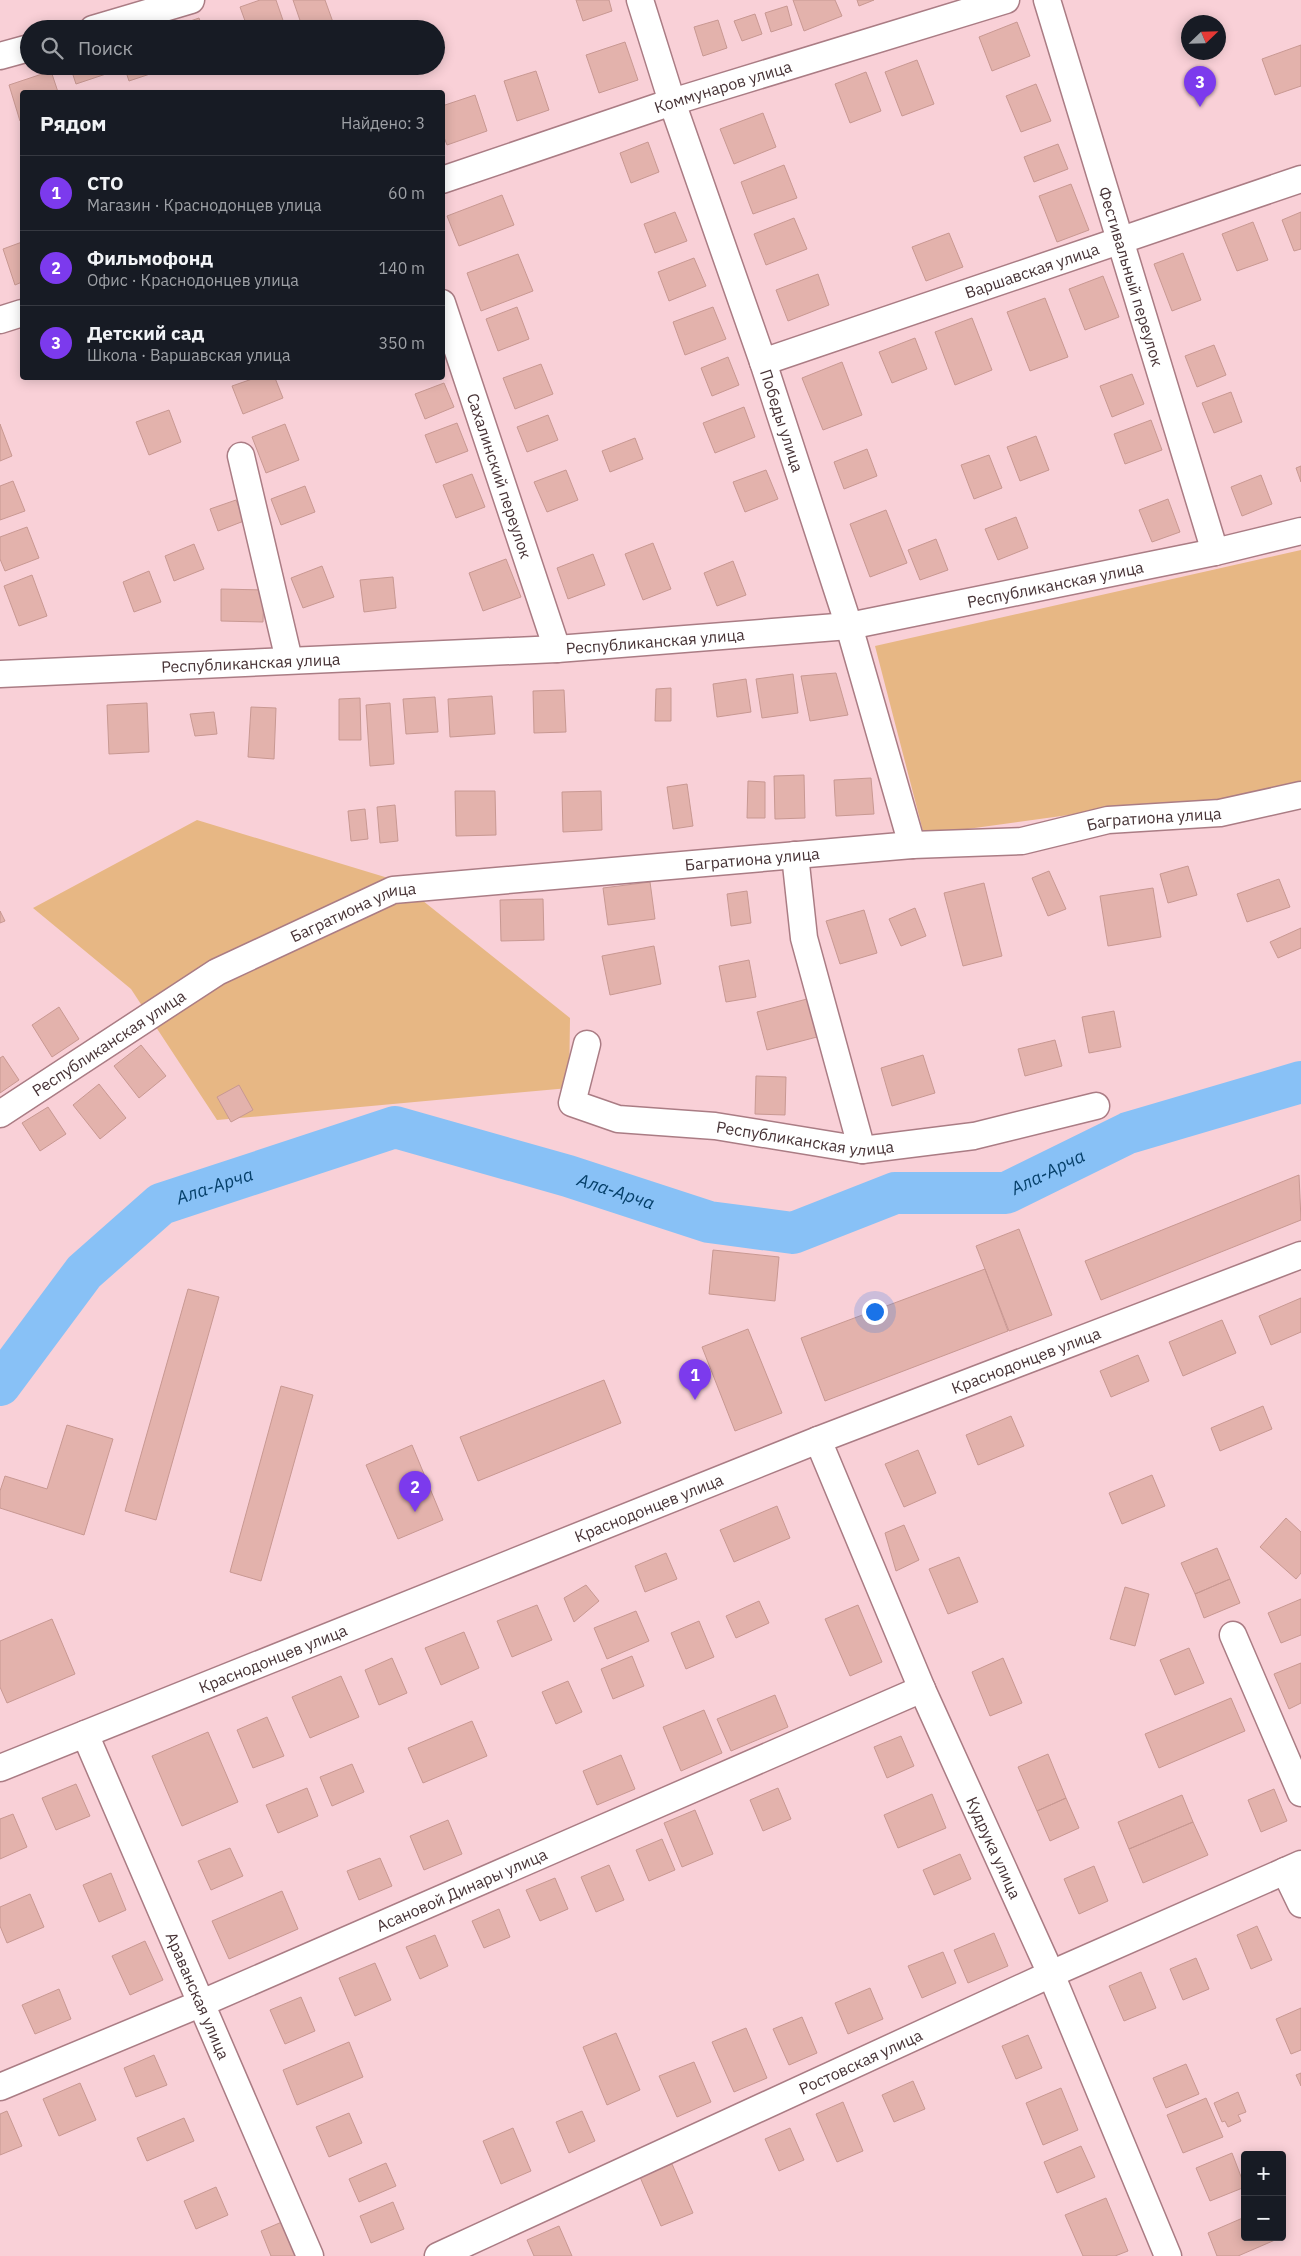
<!DOCTYPE html>
<html lang="ru">
<head>
<meta charset="utf-8">
<style>
	:root { --surface:#171b24; --page:#20242c; --text:#f1f3f6; --muted:#9ea1a6; --line:#363941; --accent:#7c3aed }
	body { margin:0; font-family:"IBM Plex Sans",sans-serif; background:var(--page); color:var(--text) }
	.controls { position:absolute; right:15px; bottom:15px; display:grid; overflow:hidden; border-radius:5px; box-shadow:0 2px 12px #0003 }
	.controls button { width:45px; height:45px; display:grid; place-items:center; padding:0; border:0; border-bottom:1px solid var(--line); background:var(--surface); color:var(--text); font:25px sans-serif }
	.compass { position:absolute; left:1181px; top:15px; width:45px; height:45px; border-radius:50%; background:var(--surface); box-shadow:0 2px 12px #0003; rotate:67deg }
	.you { position:absolute; left:874px; top:1311px; width:18px; height:18px; margin:-12px; border:4px solid #fff; border-radius:50%; background:#1a73e8; box-shadow:0 0 0 8px #1a73e833 }
	.badge { display:grid; place-items:center; width:32px; height:32px; border-radius:50%; background:var(--accent); color:#fff; font-size:16px; font-weight:700 }
	.pin { position:absolute; translate:-50% -41px; filter:drop-shadow(0 1px 2px #0008) }
	.pin::after { content:''; position:absolute; top:26px; width:18px; height:15px; background:inherit; clip-path:polygon(0 0,100% 0,50% 100%) }
	.list { margin:0; padding:0; list-style:none }
	h2 { display:flex; justify-content:space-between; align-items:center; height:65px; margin:0; padding:0 20px; font-size:21px }
	h2 small { font-size:16px; font-weight:400; color:var(--muted) }
	.list li { display:grid; grid-template-columns:32px 1fr auto; gap:15px; align-items:center; box-sizing:border-box; height:75px; padding:0 20px; border-top:1px solid var(--line) }
	.list b { display:block; font-size:19px; white-space:nowrap }
	.list p { margin:0; font-size:16px; white-space:nowrap; color:var(--muted) }
	.list em { font-size:16px; font-style:normal; color:var(--muted) }
	.icon { flex:none; width:28px; height:28px; fill:none; stroke:currentColor; stroke-width:2; stroke-linecap:round; stroke-linejoin:round }
	.map { position:relative; flex:none; width:1301px; height:2256px; overflow:hidden }
	.search { position:absolute; background:var(--surface); box-shadow:0 2px 12px #0003; left:20px; top:20px; width:425px; height:55px; display:flex; align-items:center; gap:12px; box-sizing:border-box; padding:0 18px; border-radius:28px; color:var(--muted); font-size:19px }
	.panel { position:absolute; background:var(--surface); box-shadow:0 2px 12px #0003; left:20px; top:90px; width:425px; height:290px; border-radius:5px }
	.map>svg:first-child { display:block }
</style>
</head>
<body>
<div class="map">
<svg width="1301" height="2256" viewBox="0 0 1301 2256">
	<rect width="100%" height="100%" fill="#f9d0d7"/>
	<path fill="#e7b784" d="M1301 550V785L1265 797 1127 807 924 835 875 646Z
		M197 820 398 881 570 1018 569 1088 217 1120 131 989 33 908Z"/>
	<g fill="none" stroke-linecap="round" stroke-linejoin="round">
		<path stroke="#88c1f6" stroke-width="42" id="s1" d="M0 1385 84 1272 161 1204 395 1127 568 1176 709 1222 793 1233 895 1193H1006L1128 1133 1301 1082"/>
	</g>
	<path fill="#e3b2ac" stroke="#c89892" d="M260 0H276L286 29H248L240 7Z
		M293 0H325L334 25 321 29H303Z
		M576 0H609L612 11 583 21Z
		M793 0H835L842 16 804 31Z
		M857 0H874L859 6Z
		M787 6 792 25 771 32 765 13Z
		M755 14 762 34 742 41 734 21Z
		M199 18 203 29H174L173 27Z
		M718 20 727 48 703 56 694 27Z
		M1017 22 1030 56 992 71 979 37Z
		M625 42 638 80 599 93 586 55Z
		M1301 45V86L1275 95 1262 59Z
		M917 60 934 104 902 116 885 72Z
		M70 66H107L109 73 76 84Z
		M124 66H161L162 70 129 81Z
		M51 71 58 92H22V120L20 121 9 85Z
		M536 71 549 110 517 121 504 81Z
		M866 72 881 111 850 123 835 84Z
		M1036 84 1051 121 1021 132 1006 96Z
		M475 95 487 131 447 145 442 132V106Z
		M763 113 776 147 734 164 720 129Z
		M648 142 659 172 631 183 620 153Z
		M1058 144 1068 169 1034 182 1024 157Z
		M784 165 797 198 753 214 741 182Z
		M1071 184 1089 230 1057 242 1039 196Z
		M502 195 514 225 459 246 447 216Z
		M675 212 687 241 655 253 644 224Z
		M1301 212V249L1294 251 1282 220Z
		M794 218 807 249 766 265 754 234Z
		M1253 222 1268 260 1237 271 1222 234Z
		M949 233 963 267 926 281 912 247Z
		M22 242V282L15 285 3 249Z
		M1183 253 1201 300 1172 311 1154 264Z
		M518 254 533 291 481 311 467 273Z
		M694 258 706 286 669 301 658 272Z
		M818 274 829 305 788 321 776 290Z
		M1103 276 1119 317 1085 330 1069 289Z
		M1045 298 1068 357 1030 371 1007 312Z
		M517 307 529 339 498 351 486 319Z
		M713 307 726 339 685 355 673 322Z
		M972 318 992 370 955 385 935 332Z
		M915 338 927 369 892 383 879 352Z
		M1214 345 1226 375 1197 387 1185 356Z
		M728 357 739 385 712 396 701 368Z
		M842 362 862 415 823 430 802 378Z
		M541 364 553 394 515 409 503 378Z
		M1132 374 1144 404 1112 417 1100 386Z
		M255 378H275L283 398 243 414 232 386Z
		M444 383 454 407 425 419 415 394Z
		M1231 392 1242 422 1214 433 1202 403Z
		M744 407 755 437 715 453 703 423Z
		M169 410 181 442 149 455 136 422Z
		M548 415 558 440 527 452 517 427Z
		M1151 420 1162 450 1125 464 1114 434Z
		M457 423 468 451 436 463 425 435Z
		M0 424 12 456 0 461Z
		M285 424 299 460 266 473 252 437Z
		M1036 436 1049 470 1020 481 1007 447Z
		M635 438 643 459 610 472 602 451Z
		M867 449 877 476 844 489 834 462Z
		M989 455 1002 488 974 499 961 465Z
		M1301 466V482L1296 468Z
		M566 470 578 500 547 512 534 482Z
		M766 470 778 499 745 512 733 482Z
		M472 474 485 507 456 518 443 485Z
		M1261 475 1272 504 1242 516 1231 487Z
		M13 481 25 511 0 520V486Z
		M305 486 315 512 281 525 271 499Z
		M1168 499 1180 532 1152 542 1139 510Z
		M236 500 244 521 218 531 210 509Z
		M886 510 907 563 870 577 850 524Z
		M1016 517 1028 548 998 560 985 529Z
		M27 527 39 558 5 571 0 559V537Z
		M936 539 948 570 920 580 908 550Z
		M653 543 671 589 643 600 625 554Z
		M194 544 204 569 174 581 165 556Z
		M593 554 605 585 568 599 557 568Z
		M506 559 521 597 483 611 469 573Z
		M733 561 746 595 717 606 704 573Z
		M322 566 334 597 303 608 291 578Z
		M149 571 161 602 134 612 123 582Z
		M32 575 47 616 19 626 4 586Z
		M393 577 396 608 364 612 360 580Z
		M221 589 264 590 263 622 221 621Z
		M836 673 848 715 810 721 801 676Z
		M793 674 798 713 762 718 756 679Z
		M746 679 751 712 717 717 713 684Z
		M671 688V721H655L656 689Z
		M564 690 566 732 534 733 533 691Z
		M492 696 495 734 450 737 448 699Z
		M435 697 438 732 406 734 403 699Z
		M360 698 361 740H339V699Z
		M147 703 149 752 109 754 107 705Z
		M390 703 394 764 370 766 366 705Z
		M251 707 276 708 274 759 248 757Z
		M214 712 217 734 195 736 190 714Z
		M804 775 805 818 775 819 774 776Z
		M871 778 874 814 836 816 834 780Z
		M748 781 765 782V818H747Z
		M687 784 693 826 673 829 667 787Z
		M455 791H495L496 835 456 836Z
		M601 791 602 830 563 832 562 792Z
		M395 805 398 841 380 843 377 807Z
		M365 809 368 839 351 841 348 811Z
		M1188 866 1197 895 1168 903 1160 874Z
		M1049 871 1066 909 1048 916 1032 878Z
		M1279 879 1290 907 1247 922 1237 894Z
		M650 882 655 919 608 925 603 888Z
		M984 883 1002 956 963 966 944 893Z
		M1153 888 1161 937 1108 946 1100 896Z
		M747 891 751 923 731 926 727 894Z
		M543 899 544 940 501 941 500 900Z
		M915 908 926 936 901 946 889 919Z
		M864 910 877 953 840 964 826 921Z
		M0 911 5 921 0 923Z
		M1301 928V948L1278 958 1270 942Z
		M654 946 661 984 610 995 602 956Z
		M749 960 756 997 726 1002 719 966Z
		M807 999 817 1037 767 1050 757 1012Z
		M59 1007 79 1039 52 1057 32 1025Z
		M1114 1011 1121 1047 1089 1053 1082 1017Z
		M1055 1040 1062 1066 1025 1076 1018 1049Z
		M141 1045 166 1076 139 1098 114 1066Z
		M923 1055 935 1093 892 1106 881 1068Z
		M3 1056 19 1080 0 1093V1058Z
		M756 1076 786 1077 785 1115 755 1114Z
		M99 1084 126 1118 100 1139 73 1105Z
		M239 1085 253 1110 231 1122 217 1097Z
		M48 1107 66 1134 40 1151 22 1123Z
		M1299 1175 1301 1220 1101 1300 1085 1261Z
		M1019 1229 1052 1315 1009 1331 976 1246Z
		M713 1250 779 1257 775 1301 709 1294Z
		M985 1269 1008 1331 825 1401 801 1338Z
		M188 1289 219 1297 156 1520 125 1511Z
		M1301 1298V1332L1271 1345 1259 1316Z
		M1222 1320 1236 1353 1183 1376 1169 1342Z
		M748 1329 782 1413 735 1431 702 1347Z
		M1138 1355 1149 1381 1111 1397 1100 1371Z
		M604 1380 621 1423 478 1481 460 1437Z
		M281 1386 313 1395 261 1581 230 1572Z
		M1263 1406 1272 1429 1220 1451 1211 1428Z
		M1011 1416 1024 1446 978 1465 966 1435Z
		M67 1425 113 1439 84 1535 0 1508V1491L5 1476 47 1489Z
		M412 1445 443 1520 398 1539 366 1465Z
		M918 1450 936 1493 904 1507 885 1464Z
		M1152 1475 1165 1506 1122 1524 1109 1493Z
		M777 1506 790 1538 734 1562 720 1530Z
		M1286 1518 1301 1532V1573L1296 1579 1260 1547Z
		M904 1525 919 1560 896 1571 885 1533Z
		M1217 1548 1230 1579 1195 1594 1181 1563Z
		M666 1553 677 1579 645 1592 635 1566Z
		M959 1557 978 1602 948 1614 929 1569Z
		M1230 1579 1240 1603 1204 1618 1195 1594Z
		M586 1585 599 1601 574 1622 564 1598Z
		M1125 1587 1149 1594 1135 1646 1110 1639Z
		M1301 1599V1635L1281 1643 1268 1613Z
		M759 1601 769 1623 736 1638 726 1616Z
		M537 1605 552 1640 512 1657 497 1621Z
		M858 1605 882 1662 850 1676 825 1619Z
		M636 1611 649 1641 607 1659 594 1628Z
		M52 1619 75 1674 7 1703 0 1687V1641Z
		M699 1621 714 1657 686 1669 671 1633Z
		M464 1632 479 1668 441 1685 425 1648Z
		M1189 1648 1204 1683 1175 1695 1160 1660Z
		M632 1656 644 1686 613 1699 601 1669Z
		M392 1658 407 1693 379 1705 365 1670Z
		M1003 1658 1022 1703 990 1716 972 1672Z
		M1301 1663V1703L1289 1709 1274 1674Z
		M341 1676 359 1717 310 1738 292 1697Z
		M568 1681 582 1712 556 1724 542 1692Z
		M775 1695 788 1727 731 1751 717 1719Z
		M1231 1698 1245 1731 1159 1768 1145 1734Z
		M704 1710 722 1753 681 1771 663 1727Z
		M267 1717 284 1756 253 1768 237 1730Z
		M472 1721 487 1756 423 1783 408 1748Z
		M208 1732 238 1802 182 1826 152 1756Z
		M901 1736 914 1766 887 1778 874 1747Z
		M1048 1754 1066 1798 1037 1811 1018 1767Z
		M621 1755 635 1789 597 1805 583 1771Z
		M352 1764 364 1792 332 1806 320 1777Z
		M76 1784 90 1816 56 1830 42 1798Z
		M307 1788 318 1816 278 1833 266 1805Z
		M778 1788 791 1819 763 1831 750 1800Z
		M1274 1789 1287 1821 1261 1832 1248 1800Z
		M932 1794 946 1828 898 1848 884 1815Z
		M1182 1795 1193 1822 1129 1849 1118 1822Z
		M1066 1798 1079 1828 1050 1841 1037 1811Z
		M695 1810 713 1854 682 1867 664 1823Z
		M13 1814 27 1847 0 1859V1819Z
		M448 1820 462 1854 424 1870 410 1836Z
		M1193 1822 1208 1855 1143 1883 1129 1849Z
		M662 1839 675 1870 649 1881 636 1850Z
		M230 1848 243 1876 211 1890 198 1861Z
		M960 1854 971 1879 934 1895 923 1870Z
		M380 1858 392 1886 359 1900 347 1871Z
		M609 1865 624 1900 596 1912 581 1877Z
		M1094 1866 1108 1901 1079 1914 1064 1879Z
		M111 1873 126 1910 99 1922 83 1885Z
		M555 1878 568 1909 540 1921 526 1890Z
		M282 1891 298 1929 229 1959 212 1921Z
		M30 1894 44 1927 7 1943 0 1926V1907Z
		M499 1909 510 1937 484 1948 472 1921Z
		M1257 1926 1272 1960 1251 1969 1237 1935Z
		M994 1933 1008 1966 968 1983 954 1950Z
		M435 1935 448 1966 420 1979 406 1947Z
		M145 1941 163 1980 130 1995 112 1956Z
		M943 1952 956 1983 922 1998 908 1966Z
		M1196 1958 1209 1989 1183 2000 1170 1969Z
		M375 1963 391 2000 355 2016 339 1978Z
		M1141 1972 1156 2008 1124 2021 1109 1986Z
		M870 1988 883 2019 848 2034 835 2003Z
		M59 1989 71 2019 35 2034 22 2005Z
		M301 1997 315 2031 285 2044 270 2010Z
		M1301 2008V2050L1291 2054 1276 2019Z
		M802 2017 817 2053 789 2065 773 2029Z
		M746 2028 767 2078 734 2092 712 2042Z
		M616 2033 640 2090 607 2105 583 2047Z
		M1028 2035 1042 2068 1016 2079 1002 2046Z
		M349 2042 363 2077 297 2105 283 2070Z
		M154 2055 167 2085 136 2097 124 2068Z
		M694 2062 711 2102 677 2117 659 2076Z
		M1186 2064 1199 2094 1166 2108 1153 2078Z
		M1301 2073V2086L1296 2075Z
		M913 2081 925 2109 894 2122 882 2095Z
		M80 2083 96 2120 59 2136 43 2099Z
		M1061 2088 1078 2130 1043 2145 1026 2103Z
		M1238 2092 1246 2112 1238 2115 1241 2121 1228 2127 1225 2121 1222 2122 1214 2103Z
		M1206 2098 1223 2137 1183 2153 1167 2115Z
		M843 2102 863 2151 837 2162 816 2114Z
		M7 2111 22 2146 0 2155V2114Z
		M582 2111 595 2141 569 2153 556 2122Z
		M349 2113 362 2143 329 2157 316 2127Z
		M184 2118 194 2141 147 2161 137 2138Z
		M513 2128 531 2171 501 2184 483 2141Z
		M790 2128 804 2160 779 2171 765 2139Z
		M1081 2146 1095 2177 1057 2193 1044 2162Z
		M1232 2153 1245 2187 1210 2201 1196 2168Z
		M386 2163 396 2186 359 2202 349 2179Z
		M672 2164 693 2213 661 2226 640 2177Z
		M216 2187 228 2215 196 2229 184 2201Z
		M1106 2198 1128 2251 1115 2256H1083L1065 2215Z
		M393 2202 404 2229 371 2243 360 2216Z
		M1245 2217V2237H1282L1238 2256H1217L1208 2233Z
		M284 2221 299 2256H271L261 2231Z
		M559 2226 572 2256H534L527 2240Z"/>
	<g fill="none" stroke-linecap="round" stroke-linejoin="round">
		<g stroke="#aa7c84" stroke-width="29">
			<g id="minor">
				<path id="s2" d="M640 0 672 102 763 362 849 626 912 845"/>
				<path id="s3" d="M1047 0 1215 552"/>
				<path d="M93 29 191 0"/>
				<path d="M0 56 29 48"/>
				<path id="s4" d="M442 180 672 102 1006 0"/>
				<path id="s5" d="M442 303 557 649"/>
				<path d="M0 320 22 313"/>
				<path id="s6" d="M763 362 1301 179"/>
				<path d="M241 456 289 660"/>
				<path id="s7" d="M0 674 557 649 849 626 1215 552 1301 531"/>
				<path d="M795 855 804 938 862 1150"/>
				<path id="s8" d="M587 1044 572 1103 618 1119 715 1126 862 1150 974 1136 1096 1106"/>
				<path id="s9" d="M0 1114 217 972 393 890 912 845 1022 841 1108 820 1220 813 1301 795"/>
				<path id="s10" d="M818 1440 922 1689 1051 1974 1168 2256"/>
				<path d="M1233 1635 1301 1793"/>
				<path id="s11" d="M85 1734 310 2256"/>
				<path id="s12" d="M0 1768 818 1440 1301 1255"/>
				<path d="M1285 1871 1301 1904"/>
				<path id="s13" d="M0 2087 202 2003 922 1689"/>
				<path id="s14" d="M438 2256 1051 1974 1301 1864"/>
			</g>
		</g>
		<use href="#minor" stroke="#fff" stroke-width="26"/>
	</g>
	<g text-anchor="middle" stroke-width="4" stroke-linejoin="round" paint-order="stroke">
		<g font-size="16" fill="#473336" stroke="#f9d0d7">
			<text dy="6" stroke="none"><textPath href="#s4" startOffset="296">Коммунаров улица</textPath></text>
			<text dy="6" stroke="none"><textPath href="#s6" startOffset="284">Варшавская улица</textPath></text>
			<text dy="6" stroke="none"><textPath href="#s3" startOffset="289">Фестивальный переулок</textPath></text>
			<text dy="6" stroke="none"><textPath href="#s2" startOffset="444">Победы улица</textPath></text>
			<text dy="6" stroke="none"><textPath href="#s5" startOffset="182">Сахалинский переулок</textPath></text>
			<text dy="6" stroke="none"><textPath href="#s7" startOffset="1061">Республиканская улица</textPath></text>
			<text dy="6" stroke="none"><textPath href="#s7" startOffset="656">Республиканская улица</textPath></text>
			<text dy="6" stroke="none"><textPath href="#s7" startOffset="251">Республиканская улица</textPath></text>
			<text dy="6" stroke="none"><textPath href="#s9" startOffset="1219">Багратиона улица</textPath></text>
			<text dy="6" stroke="none"><textPath href="#s9" startOffset="814">Багратиона улица</textPath></text>
			<text dy="6" stroke="none"><textPath href="#s9" startOffset="409">Багратиона улица</textPath></text>
			<text dy="6" stroke="none"><textPath href="#s9" startOffset="130">Республиканская улица</textPath></text>
			<text dy="6" stroke="none"><textPath href="#s8" startOffset="298">Республиканская улица</textPath></text>
			<text dy="6" stroke="none"><textPath href="#s12" startOffset="1104">Краснодонцев улица</textPath></text>
			<text dy="6" stroke="none"><textPath href="#s12" startOffset="699">Краснодонцев улица</textPath></text>
			<text dy="6" stroke="none"><textPath href="#s12" startOffset="294">Краснодонцев улица</textPath></text>
			<text dy="6" stroke="none"><textPath href="#s10" startOffset="444">Кудрука улица</textPath></text>
			<text dy="6" stroke="none"><textPath href="#s13" startOffset="502">Асановой Динары улица</textPath></text>
			<text dy="6" stroke="none"><textPath href="#s11" startOffset="285">Араванская улица</textPath></text>
			<text dy="6" stroke="none"><textPath href="#s14" startOffset="465">Ростовская улица</textPath></text>
		</g>
		<g font-size="18" font-style="italic" fill="#053f69" stroke="#f9d0d7">
			<text dy="6" stroke="none"><textPath href="#s1" startOffset="1170">Ала-Арча</textPath></text>
			<text dy="6" stroke="none"><textPath href="#s1" startOffset="300">Ала-Арча</textPath></text>
			<text dy="6" stroke="none"><textPath href="#s1" startOffset="720">Ала-Арча</textPath></text>
		</g>
	</g>
</svg>
<div class="controls">
<button>+</button>
<button>−</button>
</div>
<svg class="compass" viewBox="-18 -18 36 36"><path d="M0-13l5 13h-10z" fill="#e53935"/><path d="M0 13l5-13h-10z" fill="#9ea1a6"/></svg>
<div class="you"></div>
<div class="pin badge" style="left:695px;top:1400px">1</div>
<div class="pin badge" style="left:415px;top:1512px">2</div>
<div class="pin badge" style="left:1200px;top:107px">3</div>
<div class="search"><svg class="icon" aria-label="search" viewBox="0 0 24 24"><circle cx="10" cy="10" r="6"/><path d="M15 15l6 6"/></svg>Поиск</div>
<section class="panel">
<h2>Рядом<small>Найдено: 3</small></h2>
<ul class="list">
<li><span class="badge">1</span><div><b>СТО</b><p>Магазин · Краснодонцев улица</p></div><em>60 m</em></li>
<li><span class="badge">2</span><div><b>Фильмофонд</b><p>Офис · Краснодонцев улица</p></div><em>140 m</em></li>
<li><span class="badge">3</span><div><b>Детский сад</b><p>Школа · Варшавская улица</p></div><em>350 m</em></li>
</ul>
</section>
</div>
</body>
</html>
